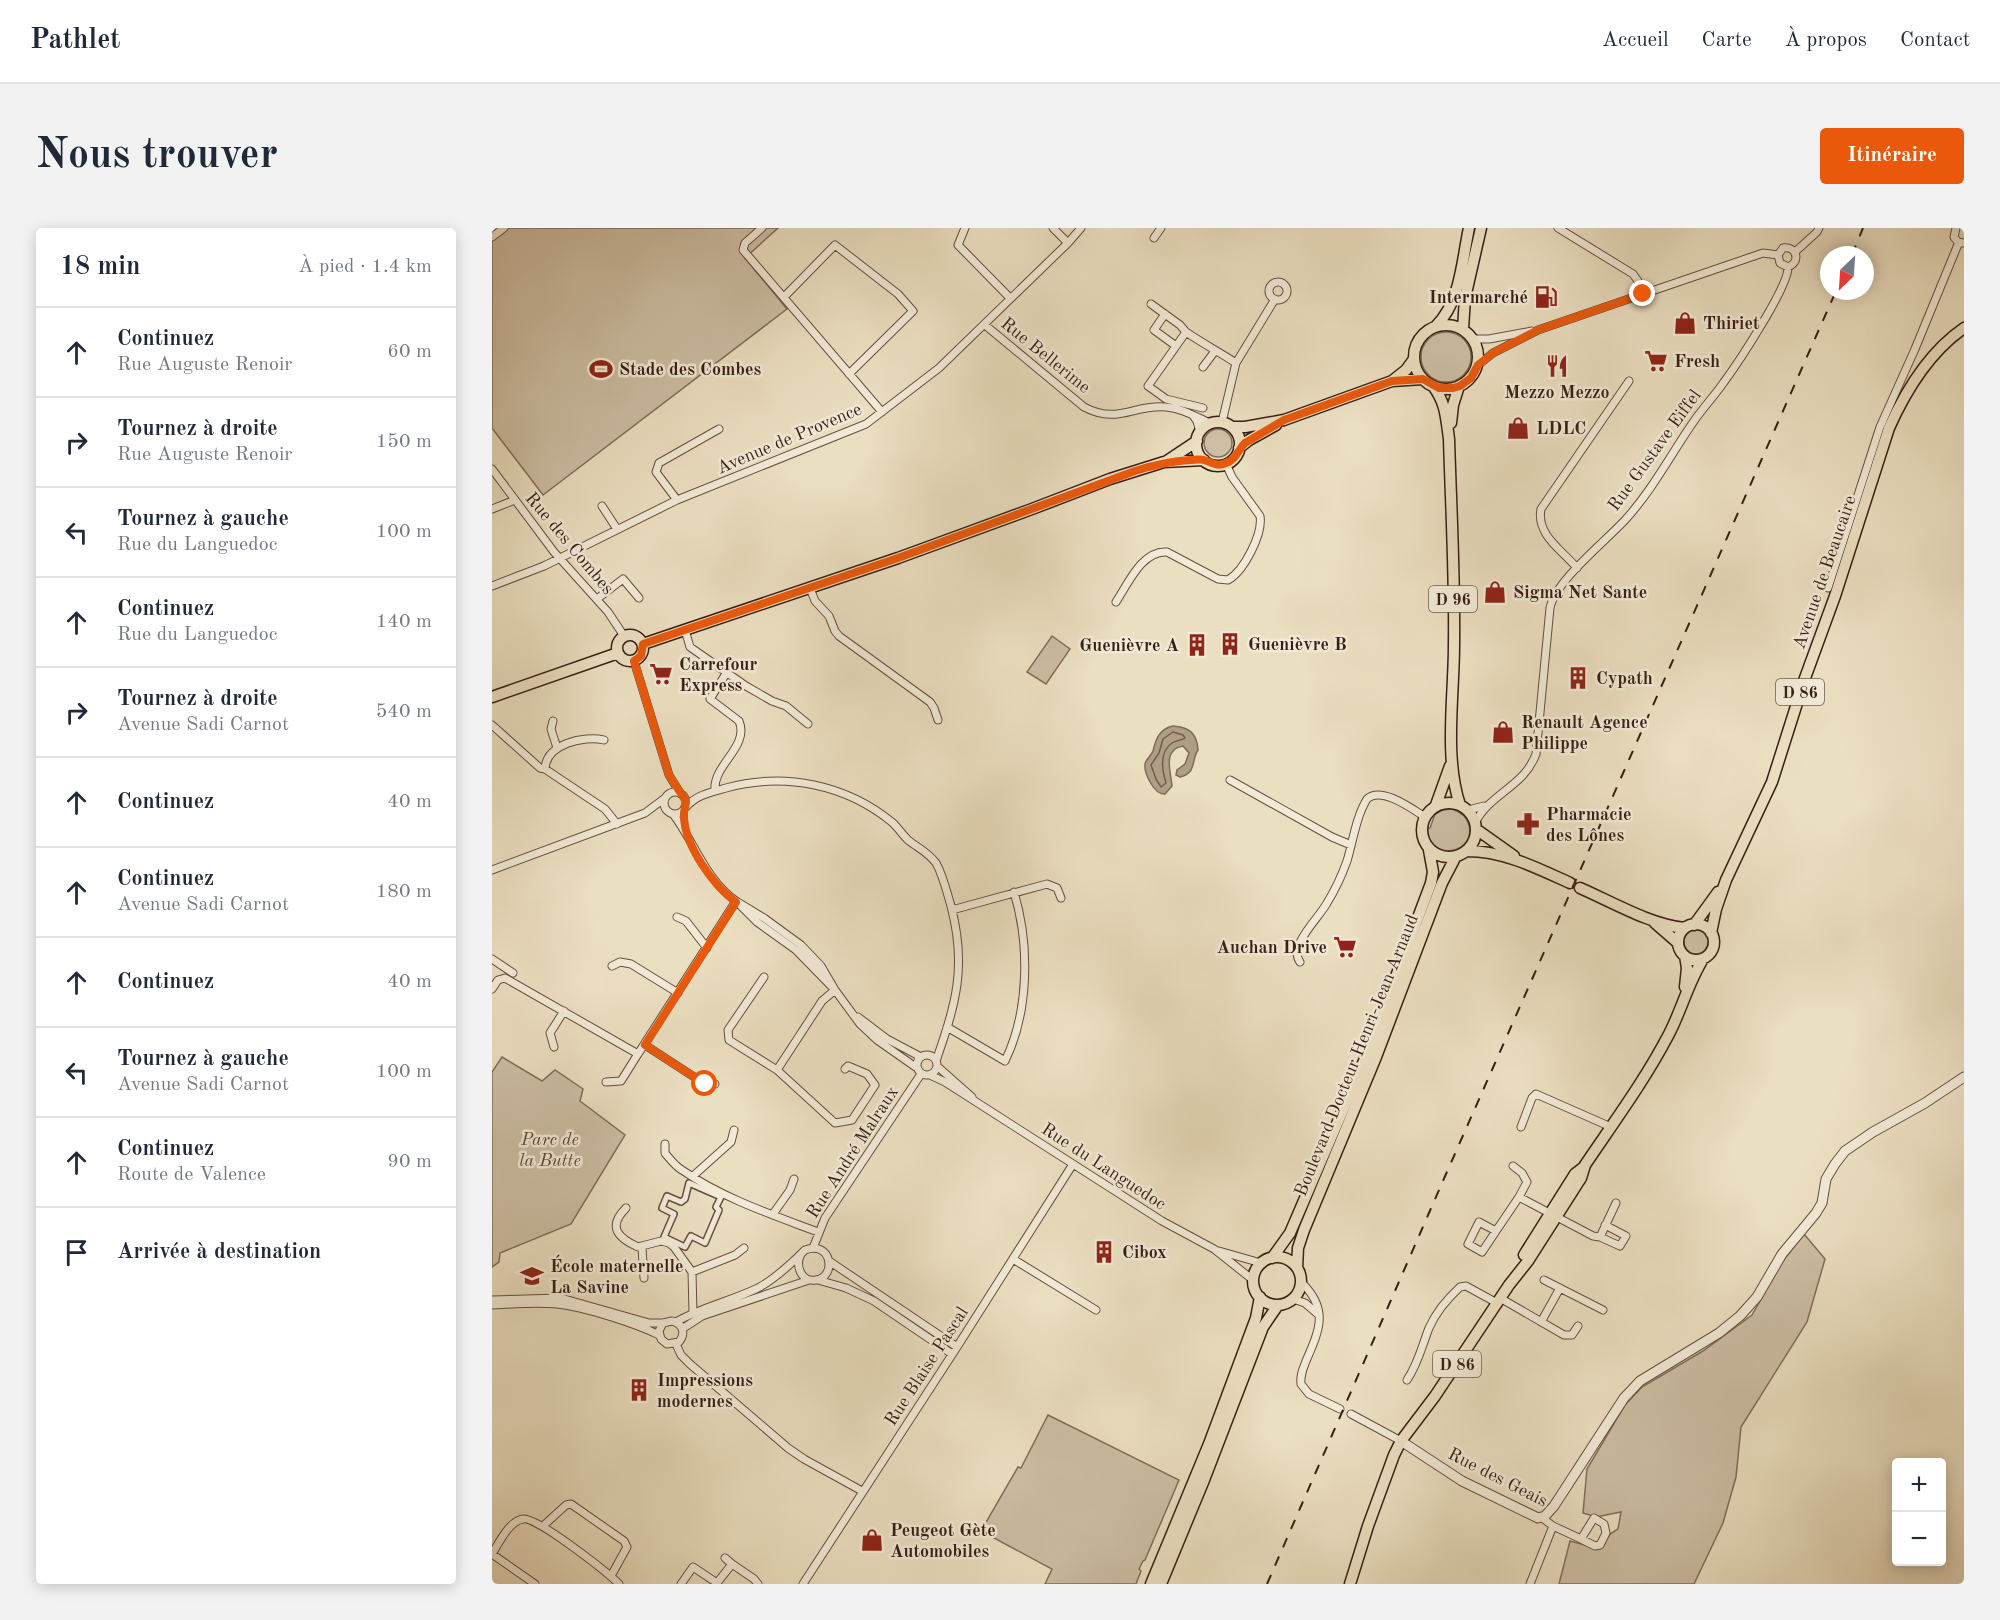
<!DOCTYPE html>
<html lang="fr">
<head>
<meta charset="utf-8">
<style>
	:root { --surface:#fff; --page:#f2f2f3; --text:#1f2937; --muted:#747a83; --line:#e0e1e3; --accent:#ea580c }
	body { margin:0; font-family:"Old Standard TT",serif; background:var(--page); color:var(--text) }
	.controls { position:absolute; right:18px; bottom:18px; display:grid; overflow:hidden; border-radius:6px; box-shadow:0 3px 15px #0003 }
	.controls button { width:54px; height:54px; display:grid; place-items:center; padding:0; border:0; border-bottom:2px solid var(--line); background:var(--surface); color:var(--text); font:30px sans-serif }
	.compass { position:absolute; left:1328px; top:18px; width:54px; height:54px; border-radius:50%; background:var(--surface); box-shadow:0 3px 15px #0003; rotate:205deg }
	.stop { position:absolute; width:18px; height:18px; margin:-14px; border:4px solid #ea580c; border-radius:50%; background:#fff }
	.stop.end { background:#ea580c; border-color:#fff; box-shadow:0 2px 6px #0008 }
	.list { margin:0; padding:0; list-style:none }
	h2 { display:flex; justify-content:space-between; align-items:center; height:78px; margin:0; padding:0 24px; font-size:26px }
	h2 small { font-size:20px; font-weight:400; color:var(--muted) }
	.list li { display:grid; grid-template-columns:39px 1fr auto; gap:18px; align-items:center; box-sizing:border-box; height:90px; padding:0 24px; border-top:2px solid var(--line) }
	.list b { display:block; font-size:22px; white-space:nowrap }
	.list p { margin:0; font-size:20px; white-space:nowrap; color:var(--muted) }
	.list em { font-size:20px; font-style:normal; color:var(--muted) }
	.icon { flex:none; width:33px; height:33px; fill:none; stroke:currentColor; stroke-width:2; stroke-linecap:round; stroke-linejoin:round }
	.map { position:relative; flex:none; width:1472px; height:1356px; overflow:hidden; border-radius:6px }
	header { display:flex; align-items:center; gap:36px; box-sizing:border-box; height:84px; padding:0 30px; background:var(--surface); border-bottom:2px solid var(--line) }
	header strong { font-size:28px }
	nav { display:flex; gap:33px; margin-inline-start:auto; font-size:21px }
	.intro { display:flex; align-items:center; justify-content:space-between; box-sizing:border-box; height:144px; padding:0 36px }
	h1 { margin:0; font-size:42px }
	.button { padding:15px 27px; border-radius:6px; background:var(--accent); color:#fff; font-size:21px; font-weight:700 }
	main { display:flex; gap:36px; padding:0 36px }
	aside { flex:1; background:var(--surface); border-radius:6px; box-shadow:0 3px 15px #0003 }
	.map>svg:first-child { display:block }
</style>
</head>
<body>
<header>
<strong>Pathlet</strong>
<nav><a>Accueil</a><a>Carte</a><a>À propos</a><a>Contact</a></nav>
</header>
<div class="intro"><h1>Nous trouver</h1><a class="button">Itinéraire</a></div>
<main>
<aside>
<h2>18 min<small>À pied · 1.4 km</small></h2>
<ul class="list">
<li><svg class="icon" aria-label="ahead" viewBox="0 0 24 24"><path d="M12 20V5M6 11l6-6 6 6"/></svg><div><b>Continuez</b><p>Rue Auguste Renoir</p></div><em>60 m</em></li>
<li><svg class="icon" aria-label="right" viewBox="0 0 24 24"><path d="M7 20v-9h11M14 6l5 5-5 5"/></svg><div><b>Tournez à droite</b><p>Rue Auguste Renoir</p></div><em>150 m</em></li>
<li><svg class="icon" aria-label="left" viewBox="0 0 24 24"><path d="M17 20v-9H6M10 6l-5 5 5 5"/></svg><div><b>Tournez à gauche</b><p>Rue du Languedoc</p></div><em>100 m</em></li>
<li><svg class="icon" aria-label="ahead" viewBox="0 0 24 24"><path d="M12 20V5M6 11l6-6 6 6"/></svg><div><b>Continuez</b><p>Rue du Languedoc</p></div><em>140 m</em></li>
<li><svg class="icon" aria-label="right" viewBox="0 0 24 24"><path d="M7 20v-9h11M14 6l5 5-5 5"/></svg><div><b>Tournez à droite</b><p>Avenue Sadi Carnot</p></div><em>540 m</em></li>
<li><svg class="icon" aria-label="ahead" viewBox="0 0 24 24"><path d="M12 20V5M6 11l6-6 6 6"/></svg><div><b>Continuez</b></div><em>40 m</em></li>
<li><svg class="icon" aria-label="ahead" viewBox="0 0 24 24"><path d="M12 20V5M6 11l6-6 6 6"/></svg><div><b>Continuez</b><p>Avenue Sadi Carnot</p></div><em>180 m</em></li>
<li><svg class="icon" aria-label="ahead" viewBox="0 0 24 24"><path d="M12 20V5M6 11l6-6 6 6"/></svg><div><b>Continuez</b></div><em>40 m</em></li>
<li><svg class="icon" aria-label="left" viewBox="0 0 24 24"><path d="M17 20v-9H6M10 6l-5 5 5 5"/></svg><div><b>Tournez à gauche</b><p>Avenue Sadi Carnot</p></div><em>100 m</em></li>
<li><svg class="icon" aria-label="ahead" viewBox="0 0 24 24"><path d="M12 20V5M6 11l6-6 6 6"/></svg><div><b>Continuez</b><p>Route de Valence</p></div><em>90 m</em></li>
<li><svg class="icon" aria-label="arrive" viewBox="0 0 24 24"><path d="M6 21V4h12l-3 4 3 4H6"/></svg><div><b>Arrivée à destination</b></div></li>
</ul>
</aside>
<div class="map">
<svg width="1472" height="1356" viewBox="0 0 1472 1356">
	<rect width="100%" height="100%" fill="#ebdfc1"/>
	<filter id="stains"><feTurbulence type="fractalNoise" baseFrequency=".00333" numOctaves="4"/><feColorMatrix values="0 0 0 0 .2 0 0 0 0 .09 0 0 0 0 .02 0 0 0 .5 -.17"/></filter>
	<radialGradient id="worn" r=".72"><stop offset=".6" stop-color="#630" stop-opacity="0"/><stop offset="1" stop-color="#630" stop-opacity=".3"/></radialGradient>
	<path fill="#cdbea4" stroke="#826e5c" stroke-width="1.5" d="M0 0H286L253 30 295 81 51 267 0 200Z
		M929 129a25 25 0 1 1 50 0a25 25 0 1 1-50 0Z
		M712 215a14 14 0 1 1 28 0a14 14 0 1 1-28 0Z
		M560 408 578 421 554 456 535 444Z
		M960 581C969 584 975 589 977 597 984 627 936 634 935 600H938L943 586 951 582Z
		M1192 714a12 12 0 1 1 24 0a12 12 0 1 1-24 0Z
		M10 829 50 853 63 842 91 861 88 873 133 907 79 996 8 1025 7 1034 0 1039V844Z
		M1312 1006 1333 1031 1315 1094 1249 1199 1244 1249 1231 1295 1202 1356H1067L1078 1313 1108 1321 1118 1306 1126 1301 1129 1284 1104 1289 1091 1285 1095 1241 1133 1177 1150 1159 1211 1123 1260 1087 1290 1034Z
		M556 1187 687 1252 653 1332 651 1333 647 1341 649 1343 644 1356H553L560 1341 489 1303 526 1239 529 1240Z"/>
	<path fill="#ae9e86" stroke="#7f6b58" stroke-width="1.5" d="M681 498C698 499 705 506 706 522 699 532 705 545 688 549L684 547 685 542 693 536 697 525 691 518C670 521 679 545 680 558L673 566C662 567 652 545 653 536 654 531 659 528 661 523 664 511 667 501 681 498Z"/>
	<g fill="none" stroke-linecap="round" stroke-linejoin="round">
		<path stroke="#735e4d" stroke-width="1.5" d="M681 504 691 507 693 510C689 513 684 512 680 515 667 524 670 542 674 555L669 559 664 551 659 537 667 525 671 511Z"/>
		<g stroke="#654f3f" stroke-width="8">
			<path id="pedestrian" d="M197 955 229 969 224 979 227 982 213 1015 199 1008 193 1019 172 1009 182 986 170 980 175 968 189 974 193 971Z"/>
		</g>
		<g stroke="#654f3f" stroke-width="9">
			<path id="minor" d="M270 0 253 15 251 22 390 184
				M473 0 466 17 518 70
				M561 0 576 15
				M1066 0 1141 46 1146 53 1151 66
				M1464 0 1462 9 1466 14 1472 15
				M0 9 12 0
				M662 10 669 0
				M1303 24 1325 4 1327 0
				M1286 27 1291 20C1305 18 1309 34 1296 39
				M1286 27 1288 35 1296 39
				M777 63a9 9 0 1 1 18 0a9 9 0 1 1-18 0Z
				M292 69 343 17 406 66 421 83 357 146
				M659 76 688 97 694 104
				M673 86 662 102 684 118
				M493 97 592 179C626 197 641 176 674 179 690 180 704 189 718 195
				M982 111H997L1040 103
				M986 137 1001 125 1046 102 1271 25 1286 27
				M711 139 723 123
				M711 180 674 171 656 158 694 104C710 115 727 124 744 135
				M702 189 705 193 708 204
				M730 194 744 135 783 71
				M0 241 62 324 116 384 132 408
				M185 272 164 244 167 235 227 201
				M110 278 125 301
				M0 281 23 272
				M1085 340C1070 322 1044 307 1049 281L1137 153
				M0 358 52 338 185 272 374 196 447 140 576 15 589 0
				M318 360 323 373 337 388 343 403 347 408 438 474 442 480 446 492
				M1336 360 1388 199 1423 121 1467 14
				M105 371 131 351 147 370
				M624 374C636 356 650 322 675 324L726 351 736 352C752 343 771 306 768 288L740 249 734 236
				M193 402 198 419 254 458 280 473 294 478 316 496
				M142 433 177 547 188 565
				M61 493 59 501 65 520
				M0 497 48 540 53 541 113 581 125 596
				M53 541C54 516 92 507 112 512
				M738 552 840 609 859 617
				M223 563C220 537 258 519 247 493L218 471 235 444
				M172 575a11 11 0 1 1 22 0a11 11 0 1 1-22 0Z
				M194 579C204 567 219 564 234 560 292 544 354 556 401 595 406 600 411 607 416 612 426 620 436 624 444 635 451 647 455 665 459 678 475 739 464 775 444 833
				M976 582 992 578
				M983 595C998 565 1032 559 1044 526L1058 380C1063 353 1114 313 1134 291 1161 261 1179 226 1202 193 1211 180 1223 167 1232 154 1246 135 1297 58 1296 39
				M0 642 153 585 173 570
				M460 682 555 656 565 660 569 670
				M185 689 194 693 215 720
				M0 731 21 745
				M808 734C796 718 827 690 835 675 843 662 850 647 855 633 861 613 864 589 875 571 889 558 919 580 933 589
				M120 738 128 734 139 736 186 765
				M272 749 236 802 237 812 285 842
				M0 761 6 752 13 750 146 826 244 673C213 651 203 615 181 586
				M343 762 304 722 265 694 244 673 272 690 309 717 329 738 343 762 368 796 385 812 425 840
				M343 762 330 773 285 842 343 895 360 892 383 857 375 846 356 838 353 841
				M366 789 395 811 429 829
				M455 799 513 833C537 784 538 717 522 664
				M153 817 213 856H223
				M62 819 58 805 72 783
				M425 837a10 10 0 1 1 20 0a10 10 0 1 1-20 0Z
				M445 838 480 869
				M438 847 453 854 670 993 722 1021 761 1052
				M114 854 129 853 146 826
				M1029 899 1040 870 1044 866 1119 899
				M173 916V925C178 931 183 938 190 942 230 970 281 987 326 1004
				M1021 938 1030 945 1035 954 1027 969
				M201 948 239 914 242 902
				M134 980C115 999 126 1010 146 1019L169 1013 177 1015 182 1019 200 1044 201 1085
				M281 986 298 962 302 951
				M1004 1003 990 1024 976 1016 987 994 1004 1003 1027 969 1101 1008 1108 1009 1128 1018 1134 1008 1113 997
				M1108 1009 1124 975
				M150 1020 152 1050
				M321 1020 333 990 429 846
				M727 1023 769 1035
				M521 1031 604 1082
				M337 1033 465 1119
				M200 1044 243 1027 252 1020
				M326 1052 354 1060 382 1073 460 1126
				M1052 1052 1111 1082
				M809 1054C837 1081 828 1101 814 1133 811 1141 808 1147 809 1156L817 1166 848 1181
				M1008 1070 1072 1107H1080L1086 1098
				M801 1071 813 1075 827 1087
				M0 1072 69 1070 157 1095H171L180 1093C191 1096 194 1105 187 1114L175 1116 169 1111 167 1103 171 1095
				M0 1077C22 1076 43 1074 65 1076 92 1079 143 1095 167 1107
				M184 1094C210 1079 239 1073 266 1060 283 1051 299 1036 313 1022 340 1012 345 1049 324 1052 309 1055 303 1037 309 1026
				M1049 1094 1068 1060
				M190 1101 210 1088 317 1052
				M184 1116 189 1127 198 1136 296 1220 312 1231 370 1263
				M915 1152C926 1136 930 1118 937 1100 944 1084 955 1071 968 1059L974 1058 1005 1075
				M859 1186 909 1213
				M1049 1289 1061 1298 1089 1311 1102 1290 1112 1296 1114 1305 1108 1317 1103 1318 1089 1311
				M51 1298 74 1277 79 1276 132 1313 135 1319 119 1348
				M0 1326C7 1315 17 1293 31 1291 44 1288 115 1344 127 1356
				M0 1326 43 1356
				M233 1330 240 1336
				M189 1356 201 1339 225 1355 240 1336 262 1351 266 1356
				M311 1356 465 1119 581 936
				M1038 1356 1061 1298"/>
		</g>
		<g stroke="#654f3f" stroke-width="11">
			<path id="tertiary" d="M909 1213 970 1253 1046 1290 1053 1288 1062 1278 1132 1170 1148 1153 1227 1105 1248 1088 1265 1069 1290 1026 1324 985 1330 975 1334 951 1343 936 1353 923 1381 904 1433 875 1472 849"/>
		</g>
		<g stroke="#381f14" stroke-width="13">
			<path id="primary" d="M922 129a32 32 0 1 1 64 0a32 32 0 1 1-64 0Z
				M944 98C969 73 970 32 977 0
				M971 101 973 70 989 0
				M900 153 914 142 922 131
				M941 158C954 175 954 190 957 211 959 279 963 348 962 417 962 467 952 530 968 577
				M704 216a22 22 0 1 1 44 0a22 22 0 1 1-44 0Z
				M959 195 961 177 967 158
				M740 199H753L792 192 900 153 931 151
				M747 220 757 212 784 197
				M675 233 705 213
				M125 420a13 13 0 1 1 26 0a13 13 0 1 1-26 0Z
				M151 416 406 330 540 281 618 251 672 234 712 232
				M0 469 126 425
				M930 602a27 27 0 1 1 54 0a27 27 0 1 1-54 0Z
				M944 577 958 538
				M984 601 1022 628
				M975 623C1012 623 1045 640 1078 655
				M1088 660C1120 674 1159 697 1193 700
				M1163 695 1186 715
				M1186 714a18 18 0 1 1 36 0a18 18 0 1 1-36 0Z
				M1202 697 1226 664
				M1219 705 1224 681 1234 652 1280 554 1313 450 1343 368 1397 200C1414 162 1437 124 1472 100
				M1193 728 1195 740 1193 759
				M1032 1027 1083 946 1092 939
				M761 1053a24 24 0 1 1 48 0a24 24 0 1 1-48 0Z
				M780 1030 798 1005 875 826 939 655 941 644 937 622
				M805 1040 806 1020 812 1002 884 829 950 655 964 628
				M659 1356 717 1216 764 1090 768 1069
				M669 1356 712 1252 771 1099 786 1077
				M858 1356 876 1298 902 1227 909 1213 943 1168 1017 1057 1036 1033 1089 950 1093 937C1122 894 1153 852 1177 806 1190 781 1196 755 1211 731"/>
		</g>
		<use href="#pedestrian" stroke="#f2ead7" stroke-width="5"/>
		<use href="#minor" stroke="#f2ead7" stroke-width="7"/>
		<use href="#tertiary" stroke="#f2ead7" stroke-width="9"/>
		<use href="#primary" stroke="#ebdfc1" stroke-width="10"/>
		<path stroke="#381f14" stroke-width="2" stroke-dasharray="10 10" stroke-linecap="butt" d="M1360 27 1371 0
			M775 1356 954 946 1344 63"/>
	</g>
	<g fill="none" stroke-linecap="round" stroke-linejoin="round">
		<path stroke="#ea580c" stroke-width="8" d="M213 856 153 817 244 674C221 657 191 616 192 586 192 581 194 578 194 573L177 547 142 433 149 428 151 416 406 330 643 243C662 237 679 233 698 232 702 232 709 231 712 232 721 235 725 239 734 235 744 232 746 222 753 215L792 192 900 153 931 151 947 160H961L968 158 979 150 986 137 1001 125 1046 102 1151 66"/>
	</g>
	<defs>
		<g id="fuel-bare" transform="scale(1.8)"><path d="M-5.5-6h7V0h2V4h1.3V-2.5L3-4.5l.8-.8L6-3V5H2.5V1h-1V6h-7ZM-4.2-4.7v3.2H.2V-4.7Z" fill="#8f2418" stroke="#f2ead7" stroke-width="2.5" paint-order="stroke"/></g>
		<g id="shop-bare" transform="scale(1.8)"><path d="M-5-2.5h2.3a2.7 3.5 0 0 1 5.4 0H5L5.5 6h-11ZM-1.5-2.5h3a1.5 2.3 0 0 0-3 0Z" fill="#8f2418" stroke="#f2ead7" stroke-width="2.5" paint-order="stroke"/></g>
		<g id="supermarket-bare" transform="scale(1.8)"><path d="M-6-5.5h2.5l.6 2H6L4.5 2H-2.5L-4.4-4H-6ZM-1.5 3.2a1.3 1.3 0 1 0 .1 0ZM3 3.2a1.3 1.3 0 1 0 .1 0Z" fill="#8f2418" stroke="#f2ead7" stroke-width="2.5" paint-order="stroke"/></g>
		<g id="restaurant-bare" transform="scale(1.8)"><path d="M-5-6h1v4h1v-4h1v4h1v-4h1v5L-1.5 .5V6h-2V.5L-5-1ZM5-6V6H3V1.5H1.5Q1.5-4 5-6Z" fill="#8f2418" stroke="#f2ead7" stroke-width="2.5" paint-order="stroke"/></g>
		<g id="stadium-bare" transform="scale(1.8)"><path d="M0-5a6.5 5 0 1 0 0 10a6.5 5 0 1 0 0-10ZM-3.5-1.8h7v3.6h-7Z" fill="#8f2418" stroke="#f2ead7" stroke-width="2.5" paint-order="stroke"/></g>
		<g id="building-bare" transform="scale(1.8)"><path d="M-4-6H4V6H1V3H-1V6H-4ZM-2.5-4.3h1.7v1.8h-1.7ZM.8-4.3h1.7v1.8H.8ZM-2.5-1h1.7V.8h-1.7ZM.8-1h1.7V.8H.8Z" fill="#8f2418" stroke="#f2ead7" stroke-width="2.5" paint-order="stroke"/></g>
		<g id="pharmacy-bare" transform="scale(1.8)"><path d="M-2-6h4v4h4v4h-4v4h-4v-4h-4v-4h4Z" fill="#8f2418" stroke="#f2ead7" stroke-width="2.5" paint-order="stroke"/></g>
		<g id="school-bare" transform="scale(1.8)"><path d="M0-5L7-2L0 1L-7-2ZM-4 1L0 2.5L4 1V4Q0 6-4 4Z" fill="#8f2418" stroke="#f2ead7" stroke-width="2.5" paint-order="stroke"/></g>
	</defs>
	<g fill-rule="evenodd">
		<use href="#fuel-bare" x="1054" y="69"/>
		<use href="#shop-bare" x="1193" y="95"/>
		<use href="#supermarket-bare" x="1164" y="133"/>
		<use href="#restaurant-bare" x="1065" y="138"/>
		<use href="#stadium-bare" x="109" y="141"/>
		<use href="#shop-bare" x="1026" y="200"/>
		<use href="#shop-bare" x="1003" y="364"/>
		<use href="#building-bare" x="738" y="416"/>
		<use href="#building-bare" x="705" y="417"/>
		<use href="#supermarket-bare" x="169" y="446"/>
		<use href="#building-bare" x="1086" y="450"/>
		<use href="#shop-bare" x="1011" y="504"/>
		<use href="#pharmacy-bare" x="1036" y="596"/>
		<use href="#supermarket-bare" x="853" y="719"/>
		<use href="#building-bare" x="612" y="1024"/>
		<use href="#school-bare" x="40" y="1048"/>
		<use href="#building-bare" x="147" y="1162"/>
		<use href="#shop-bare" x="380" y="1312"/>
	</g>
	<g text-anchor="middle" stroke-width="5" stroke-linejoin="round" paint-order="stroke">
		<g fill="#f2ead7" stroke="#705c4e" stroke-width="1.5">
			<rect x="937" y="358" width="48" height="26" rx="4.5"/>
			<rect x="1284" y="451" width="48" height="26" rx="4.5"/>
			<rect x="941" y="1123" width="48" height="26" rx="4.5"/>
		</g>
		<g font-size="16" font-weight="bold" fill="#381f14">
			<text x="961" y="377">D 96</text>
			<text x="1308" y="470">D 86</text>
			<text x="965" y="1142">D 86</text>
		</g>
		<g font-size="18" font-weight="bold" fill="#381f14" stroke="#f2ead7" text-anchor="start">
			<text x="1036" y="75" text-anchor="end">Intermarché</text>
			<text x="1211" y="101">Thiriet</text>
			<text x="1182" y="139">Fresh</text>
			<text x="127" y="147">Stade des Combes</text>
			<text x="1065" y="170" text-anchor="middle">Mezzo Mezzo</text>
			<text x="1044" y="206">LDLC</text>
			<text x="1021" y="370">Sigma Net Sante</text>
			<text x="756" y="422">Guenièvre B</text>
			<text x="687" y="423" text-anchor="end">Guenièvre A</text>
			<text x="187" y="442">Carrefour<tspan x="187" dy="21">Express</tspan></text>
			<text x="1104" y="456">Cypath</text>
			<text x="1029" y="500">Renault Agence<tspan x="1029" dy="21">Philippe</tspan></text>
			<text x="1054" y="592">Pharmacie<tspan x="1054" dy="21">des Lônes</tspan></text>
			<text x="835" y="725" text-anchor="end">Auchan Drive</text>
			<text x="630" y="1030">Cibox</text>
			<text x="58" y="1044">École maternelle<tspan x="58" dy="21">La Savine</tspan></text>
			<text x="165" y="1158">Impressions<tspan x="165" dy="21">modernes</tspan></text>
			<text x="398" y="1308">Peugeot Gète<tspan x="398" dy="21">Automobiles</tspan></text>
		</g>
		<g font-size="18" fill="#381f14" stroke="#f2ead7">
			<text transform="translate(554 127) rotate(39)" y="6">Rue Bellerime</text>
			<text transform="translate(297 210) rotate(-23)" y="6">Avenue de Provence</text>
			<text transform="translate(1162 222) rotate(-54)" y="6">Rue Gustave Eiffel</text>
			<text transform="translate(78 315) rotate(50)" y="6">Rue des Combes</text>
			<text transform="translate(1332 344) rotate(-71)" y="6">Avenue de Beaucaire</text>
			<text transform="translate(864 827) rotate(-68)" y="6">Boulevard Docteur Henri-Jean Arnaud</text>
			<text transform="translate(360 924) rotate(-57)" y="6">Rue André Malraux</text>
			<text transform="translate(612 938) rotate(33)" y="6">Rue du Languedoc</text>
			<text transform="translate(434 1138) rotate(-57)" y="6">Rue Blaise Pascal</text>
			<text transform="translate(1006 1249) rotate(27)" y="6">Rue des Geais</text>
		</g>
		<g font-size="18" font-style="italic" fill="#5d4738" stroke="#f2ead7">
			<text x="58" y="917">Parc de<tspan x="58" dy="21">la Butte</tspan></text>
		</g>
	</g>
	<rect width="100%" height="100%" filter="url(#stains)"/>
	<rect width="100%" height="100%" fill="url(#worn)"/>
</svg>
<div class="controls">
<button>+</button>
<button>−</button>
</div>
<svg class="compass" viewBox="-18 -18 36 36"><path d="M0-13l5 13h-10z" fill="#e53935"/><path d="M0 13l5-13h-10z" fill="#747a83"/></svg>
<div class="stop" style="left:213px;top:856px"></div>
<div class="stop end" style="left:1151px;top:66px"></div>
</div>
</main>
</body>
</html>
